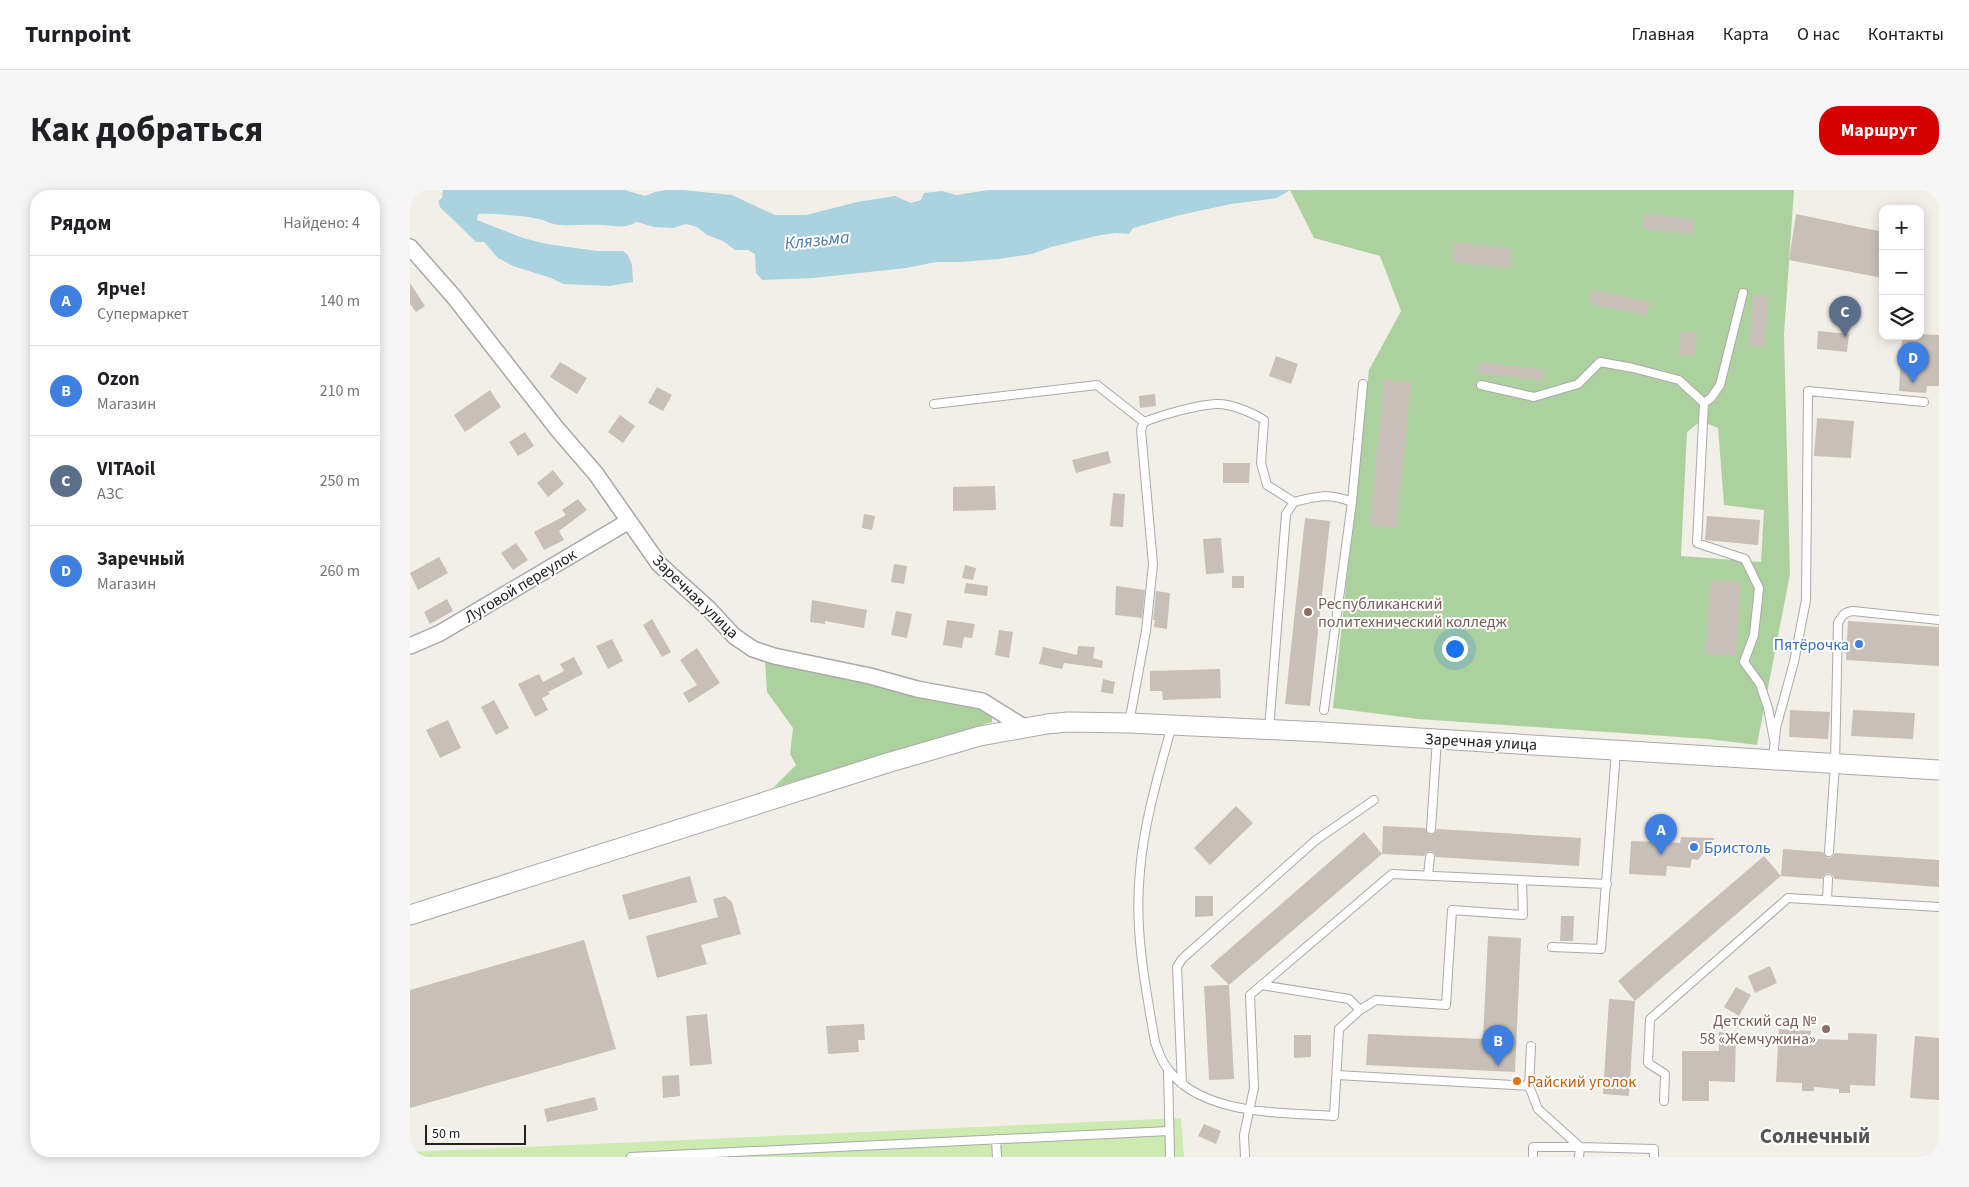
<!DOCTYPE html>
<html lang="ru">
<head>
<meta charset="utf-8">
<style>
	:root { --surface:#fff; --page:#f6f6f6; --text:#202124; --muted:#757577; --line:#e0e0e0; --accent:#d40000 }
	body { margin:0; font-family:"Source Sans 3",sans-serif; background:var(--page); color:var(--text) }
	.controls { position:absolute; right:15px; top:15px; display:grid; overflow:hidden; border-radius:10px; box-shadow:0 2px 12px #0003 }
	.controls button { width:45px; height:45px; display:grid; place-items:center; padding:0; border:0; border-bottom:1px solid var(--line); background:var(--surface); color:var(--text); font:25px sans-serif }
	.scale { position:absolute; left:15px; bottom:12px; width:101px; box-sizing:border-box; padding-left:5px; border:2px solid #222; border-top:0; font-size:14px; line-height:18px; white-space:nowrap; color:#222; -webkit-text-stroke:4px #fff; paint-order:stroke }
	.you { position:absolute; left:1044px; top:458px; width:18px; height:18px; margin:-12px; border:4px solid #fff; border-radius:50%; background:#1a73e8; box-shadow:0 0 0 8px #1a73e833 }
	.badge { display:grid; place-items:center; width:32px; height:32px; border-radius:50%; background:var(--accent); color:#fff; font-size:16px; font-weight:700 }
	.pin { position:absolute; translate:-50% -41px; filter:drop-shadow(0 1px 2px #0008) }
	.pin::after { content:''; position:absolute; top:26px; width:18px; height:15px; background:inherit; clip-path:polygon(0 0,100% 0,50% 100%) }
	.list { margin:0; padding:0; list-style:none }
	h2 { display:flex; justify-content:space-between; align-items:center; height:65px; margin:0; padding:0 20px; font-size:21px }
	h2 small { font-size:16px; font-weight:400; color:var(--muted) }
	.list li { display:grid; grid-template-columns:32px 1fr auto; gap:15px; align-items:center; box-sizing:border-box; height:90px; padding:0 20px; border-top:1px solid var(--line) }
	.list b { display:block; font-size:19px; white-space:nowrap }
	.list p { margin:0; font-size:16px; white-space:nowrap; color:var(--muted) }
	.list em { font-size:16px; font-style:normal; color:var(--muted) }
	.icon { flex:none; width:28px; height:28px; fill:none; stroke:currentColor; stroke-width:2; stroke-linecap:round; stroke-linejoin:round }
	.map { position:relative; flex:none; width:1529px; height:967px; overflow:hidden; border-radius:20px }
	header { display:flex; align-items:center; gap:30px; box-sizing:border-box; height:70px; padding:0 25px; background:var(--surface); border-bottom:1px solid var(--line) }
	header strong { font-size:24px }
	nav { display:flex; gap:28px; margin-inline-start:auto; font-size:18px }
	.intro { display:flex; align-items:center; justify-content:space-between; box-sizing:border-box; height:120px; padding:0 30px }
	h1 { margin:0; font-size:35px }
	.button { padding:12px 22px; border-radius:20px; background:var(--accent); color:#fff; font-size:18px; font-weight:700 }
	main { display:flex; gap:30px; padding:0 30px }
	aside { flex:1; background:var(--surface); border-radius:20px; box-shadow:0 2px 12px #0003 }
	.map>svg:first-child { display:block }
</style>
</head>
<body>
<header>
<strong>Turnpoint</strong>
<nav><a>Главная</a><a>Карта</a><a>О нас</a><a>Контакты</a></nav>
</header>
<div class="intro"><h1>Как добраться</h1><a class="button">Маршрут</a></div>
<main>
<aside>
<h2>Рядом<small>Найдено: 4</small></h2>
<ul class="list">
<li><span class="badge" style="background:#3f7fe0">A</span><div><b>Ярче!</b><p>Супермаркет</p></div><em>140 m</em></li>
<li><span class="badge" style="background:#3f7fe0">B</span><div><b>Ozon</b><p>Магазин</p></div><em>210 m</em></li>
<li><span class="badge" style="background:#5c6f8a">C</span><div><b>VITAoil</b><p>АЗС</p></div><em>250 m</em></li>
<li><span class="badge" style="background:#3f7fe0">D</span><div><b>Заречный</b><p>Магазин</p></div><em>260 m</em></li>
</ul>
</aside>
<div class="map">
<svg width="1529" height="967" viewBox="0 0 1529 967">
	<rect width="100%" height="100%" fill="#f2efe9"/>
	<path fill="#cdebb0" d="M771 928 774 967H0V962Z"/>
	<path fill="#add19e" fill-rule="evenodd" d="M880 0H1384L1374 145 1380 384 1347 555 1298 549 1008 529 923 518 959 180 991 121 970 66 904 48ZM1291 231 1308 238 1314 315 1354 320 1351 372 1271 366 1277 242Z
		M355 470 571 517 582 524V532L363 598 386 575 380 564 383 538 357 502Z"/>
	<path fill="#aad3df" d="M33 0H215L235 6 245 2 256 0H273L322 5 365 25H396L447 12 485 6 501 13 511 10 514 3 532 1 546 5 579 0H907L899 1 880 0 867 8 821 14 770 25 723 38 719 44 705 43 686 46 641 57 622 64 589 69 551 72H526L496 78 403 88 352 90 346 83 345 64 338 60H325L313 51 297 45 287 37 276 34 263 38 244 37 227 32C210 40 207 35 190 35 174 34 159 37 144 34 139 33 134 30 129 29 117 26 80 23 68 24L67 30 113 48 137 54 187 61H213L218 65 222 75 223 92 199 96 153 94 141 88 103 76 88 68 74 52H66L30 17 28 11 32 8Z"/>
	<path fill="#c7bfb8" d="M1234 24 1285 29 1283 44 1233 39Z
		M1386 24 1473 42V88L1379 70Z
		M1044 52 1102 59 1100 78 1042 72Z
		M0 93 15 116 6 122 0 114Z
		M1182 100 1240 112 1237 125 1180 114Z
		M1344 105 1359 106 1355 157 1339 156Z
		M1271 141 1287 142 1285 166 1269 165Z
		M1408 141 1439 144 1437 162 1407 159Z
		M1510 144 1529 145V196H1517L1516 203 1489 201 1492 146H1510Z
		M866 166 888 174 881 194 859 186Z
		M150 172 177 188 167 204 140 187Z
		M1070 172 1135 180 1134 191 1067 183Z
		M974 190 1001 193 987 338 960 335Z
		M247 197 262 205 253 221 238 213Z
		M80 200 91 217 55 242 44 225Z
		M745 204 746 216 730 218 729 206Z
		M210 225 225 236 213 253 198 242Z
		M1407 228 1444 231 1441 268 1404 266Z
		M115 242 124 256 108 266 99 252Z
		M698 261 701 273 666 283 662 270Z
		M813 273H840L839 293H813Z
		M143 280 154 294 138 307 127 293Z
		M585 296 586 320 543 321V297Z
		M703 303 715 304 713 337 700 336Z
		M168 309 177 320 149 341 154 350 134 360 124 342 156 325 152 320Z
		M454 324 465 326 462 340 452 338Z
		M1297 326 1350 330 1348 355 1295 350Z
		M895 328 920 331 900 516 875 514Z
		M811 348 814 383 796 384 793 349Z
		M106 353 118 370 103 380 91 363Z
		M29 367 38 383 8 400 0 383Z
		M484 374 497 376 494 394 481 392Z
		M555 375 566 378 563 390 552 388Z
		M822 386H834V398H822Z
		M1301 390 1331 392 1326 466 1295 464Z
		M556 393 578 396 577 406 554 403Z
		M706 396 735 400 732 428 705 425Z
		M746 401 760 403 757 439 744 437 745 430H743Z
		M37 409 43 421 20 434 14 422Z
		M402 410 457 420 454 438 415 431V434L400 432Z
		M486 421 502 424 497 448 481 445Z
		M242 429 261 462 252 467 233 435Z
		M537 430 565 434 562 448 554 447 552 458 533 455Z
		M1438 431 1529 437V476L1436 470Z
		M589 440 603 442 599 468 585 465Z
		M202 449 213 471 198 479 186 456Z
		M668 456 685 457 683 468 693 471 692 478 654 473 652 479 629 474 633 457 667 465Z
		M287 458 310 493 279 513 273 503 287 495 270 470Z
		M164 467 173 484 138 502 140 504 132 508 138 520 125 527 108 494 129 484 133 492 154 481 150 474Z
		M810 479 811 508 753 510 752 501H740V481Z
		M693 489 705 492 703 504 691 502Z
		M84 510 99 538 86 545 71 517Z
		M1380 520 1420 522 1418 549 1379 547Z
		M1443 520 1505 523 1503 549 1441 546Z
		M38 530 51 558 30 568 16 540Z
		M826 616 843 633 800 675 784 658Z
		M973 636 1015 638 1018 643 1021 645 1025 642 1027 639 1171 648 1169 676 1026 667 1024 663 1020 661 1016 663 1014 666 972 664Z
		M954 642 972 664 819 795 800 776Z
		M1271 647 1305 648 1288 670 1282 669 1280 678 1257 676 1256 686 1219 684 1221 651 1270 653Z
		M1373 659 1413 662 1418 668 1422 667 1425 663 1529 670V697L1424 689 1423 686 1419 683 1415 684 1412 689 1371 686Z
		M1354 666 1371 686 1225 811 1208 791Z
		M280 686 287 712 219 730 212 705Z
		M315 706 322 712 331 744 291 755 297 774 247 788 236 746 308 727 303 709Z
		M785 706H803V726L785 727Z
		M1151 726H1164L1163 751H1150Z
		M1078 746 1111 748 1105 882 956 875 958 844 1073 849Z
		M174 750 206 859 0 918V800Z
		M1360 776 1367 793 1345 803 1338 786Z
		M819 795 824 889 799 890 794 796Z
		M1326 797 1341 805 1329 826 1314 817Z
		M1199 809 1225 811 1219 906 1193 904Z
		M297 824 302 874 280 876 276 826Z
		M454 834 455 850H448L449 862 418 864 416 836Z
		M1369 839 1401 841 1400 849 1438 850V843L1467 844 1465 896 1440 895V903H1429V899L1404 897V901H1392V893L1366 892Z
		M1309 842 1326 843 1325 892 1299 891V911H1272V861H1309Z
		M884 845H901V867L884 868Z
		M1505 846 1529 848V910L1500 908Z
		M269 885 270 906 253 908 252 886Z
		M185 907 188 920 137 932 134 919Z
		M794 934 811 941 806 954 788 946Z"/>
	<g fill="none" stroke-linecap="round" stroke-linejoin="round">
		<g stroke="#a9a9a9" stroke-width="10">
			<path id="service" d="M1333 103 1310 195 1301 208 1294 213 1287 353 1335 369 1349 398 1344 445 1334 472 1350 494 1358 518 1364 550
				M1071 195 1124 207 1168 194 1190 172 1223 178 1269 190 1294 213
				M524 214 687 195 734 232
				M914 520 942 312
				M719 533 736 441 743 374 731 240 734 232C752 225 786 215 806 214 820 213 843 223 854 230L851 273 857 295 884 312
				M762 535C749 583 734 631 730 681 724 738 735 795 745 852 748 861 751 871 758 879 792 926 872 922 924 926L929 839 950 820 966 810 1036 815 1042 720 1113 725 1112 690
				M859 539 876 324 884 312C908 306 918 303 942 312L953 194
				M1363 569 1366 538 1384 472 1396 410 1398 201 1514 212
				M1021 639 1027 549
				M1419 662 1425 574 1428 433C1432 426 1434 422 1443 421L1529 430
				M1018 685 1020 667
				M1417 710 1418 689
				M1142 757 1191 759 1206 561
				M851 795 939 809 950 820
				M758 880 760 967
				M927 885 1119 896 1121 856
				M772 894 767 777 772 769 906 650 964 610
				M1119 896 1128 919 1170 957H1123V967
				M1254 911 1255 884 1238 873 1240 829 1378 708 1529 717
				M586 949 587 967
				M221 967 759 941
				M835 967 834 945 844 898 840 805 982 684 1197 694
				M1169 967 1170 957 1244 959V967"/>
		</g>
		<g stroke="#a9a9a9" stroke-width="18">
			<path id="minor" d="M0 57 44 107 148 240 186 284 249 374 299 419 324 446 343 459 364 466 460 486 507 499 572 511 614 537
				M0 456 30 443 219 331"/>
		</g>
		<g stroke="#a9a9a9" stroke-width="21">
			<path id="tertiary" d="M0 725 477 573 570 546 637 534 658 532 719 533 912 542 1529 580"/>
		</g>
		<use href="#service" stroke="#fff" stroke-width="8"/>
		<use href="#minor" stroke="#fff" stroke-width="15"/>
		<use href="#tertiary" stroke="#fff" stroke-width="19"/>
	</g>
	<g fill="#8d6e63" stroke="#fff" stroke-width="2">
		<circle cx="898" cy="422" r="5"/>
		<circle cx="1416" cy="839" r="5"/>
	</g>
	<g fill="#3f7fe0" stroke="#fff" stroke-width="2">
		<circle cx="1449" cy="454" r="5"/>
		<circle cx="1284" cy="657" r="5"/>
	</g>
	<circle fill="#e8710a" stroke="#fff" stroke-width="2" cx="1107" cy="891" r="5"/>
	<g text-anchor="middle" stroke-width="4" stroke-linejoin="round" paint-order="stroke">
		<g font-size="16" fill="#222" stroke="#fff">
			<text transform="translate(110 395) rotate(-31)" y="6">Луговой переулок</text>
			<text transform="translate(286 406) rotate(44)" y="6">Заречная улица</text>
			<text transform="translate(1071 551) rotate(3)" y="6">Заречная улица</text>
		</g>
		<g font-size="16" fill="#785e54" stroke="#fff" text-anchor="start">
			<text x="908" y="419">Республиканский<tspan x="908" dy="18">политехнический колледж</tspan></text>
			<text x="1406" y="836" text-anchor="end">Детский сад №<tspan x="1406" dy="18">58 «Жемчужина»</tspan></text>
		</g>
		<g font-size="16" fill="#366cbe" stroke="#fff" text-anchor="end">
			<text x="1439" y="460">Пятёрочка</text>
			<text x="1294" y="663" text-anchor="start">Бристоль</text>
		</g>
		<g font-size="16" fill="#c56008" stroke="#fff" text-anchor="start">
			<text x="1117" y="897">Райский уголок</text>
		</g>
		<g font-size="18" font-style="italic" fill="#4a7aab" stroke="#fff">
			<text transform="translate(407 50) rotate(-6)" y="6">Клязьма</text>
		</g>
		<g font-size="21" font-weight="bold" fill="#555" stroke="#fff">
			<text x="1405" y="953">Солнечный</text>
		</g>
	</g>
</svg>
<div class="controls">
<button>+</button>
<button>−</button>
<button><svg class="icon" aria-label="layers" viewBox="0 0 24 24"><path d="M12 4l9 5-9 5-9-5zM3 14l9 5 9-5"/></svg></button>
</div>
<div class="scale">50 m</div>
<div class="you"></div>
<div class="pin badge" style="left:1251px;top:665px;background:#3f7fe0">A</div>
<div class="pin badge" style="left:1088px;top:876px;background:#3f7fe0">B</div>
<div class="pin badge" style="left:1435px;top:147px;background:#5c6f8a">C</div>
<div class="pin badge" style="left:1503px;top:193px;background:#3f7fe0">D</div>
</div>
</main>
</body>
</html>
